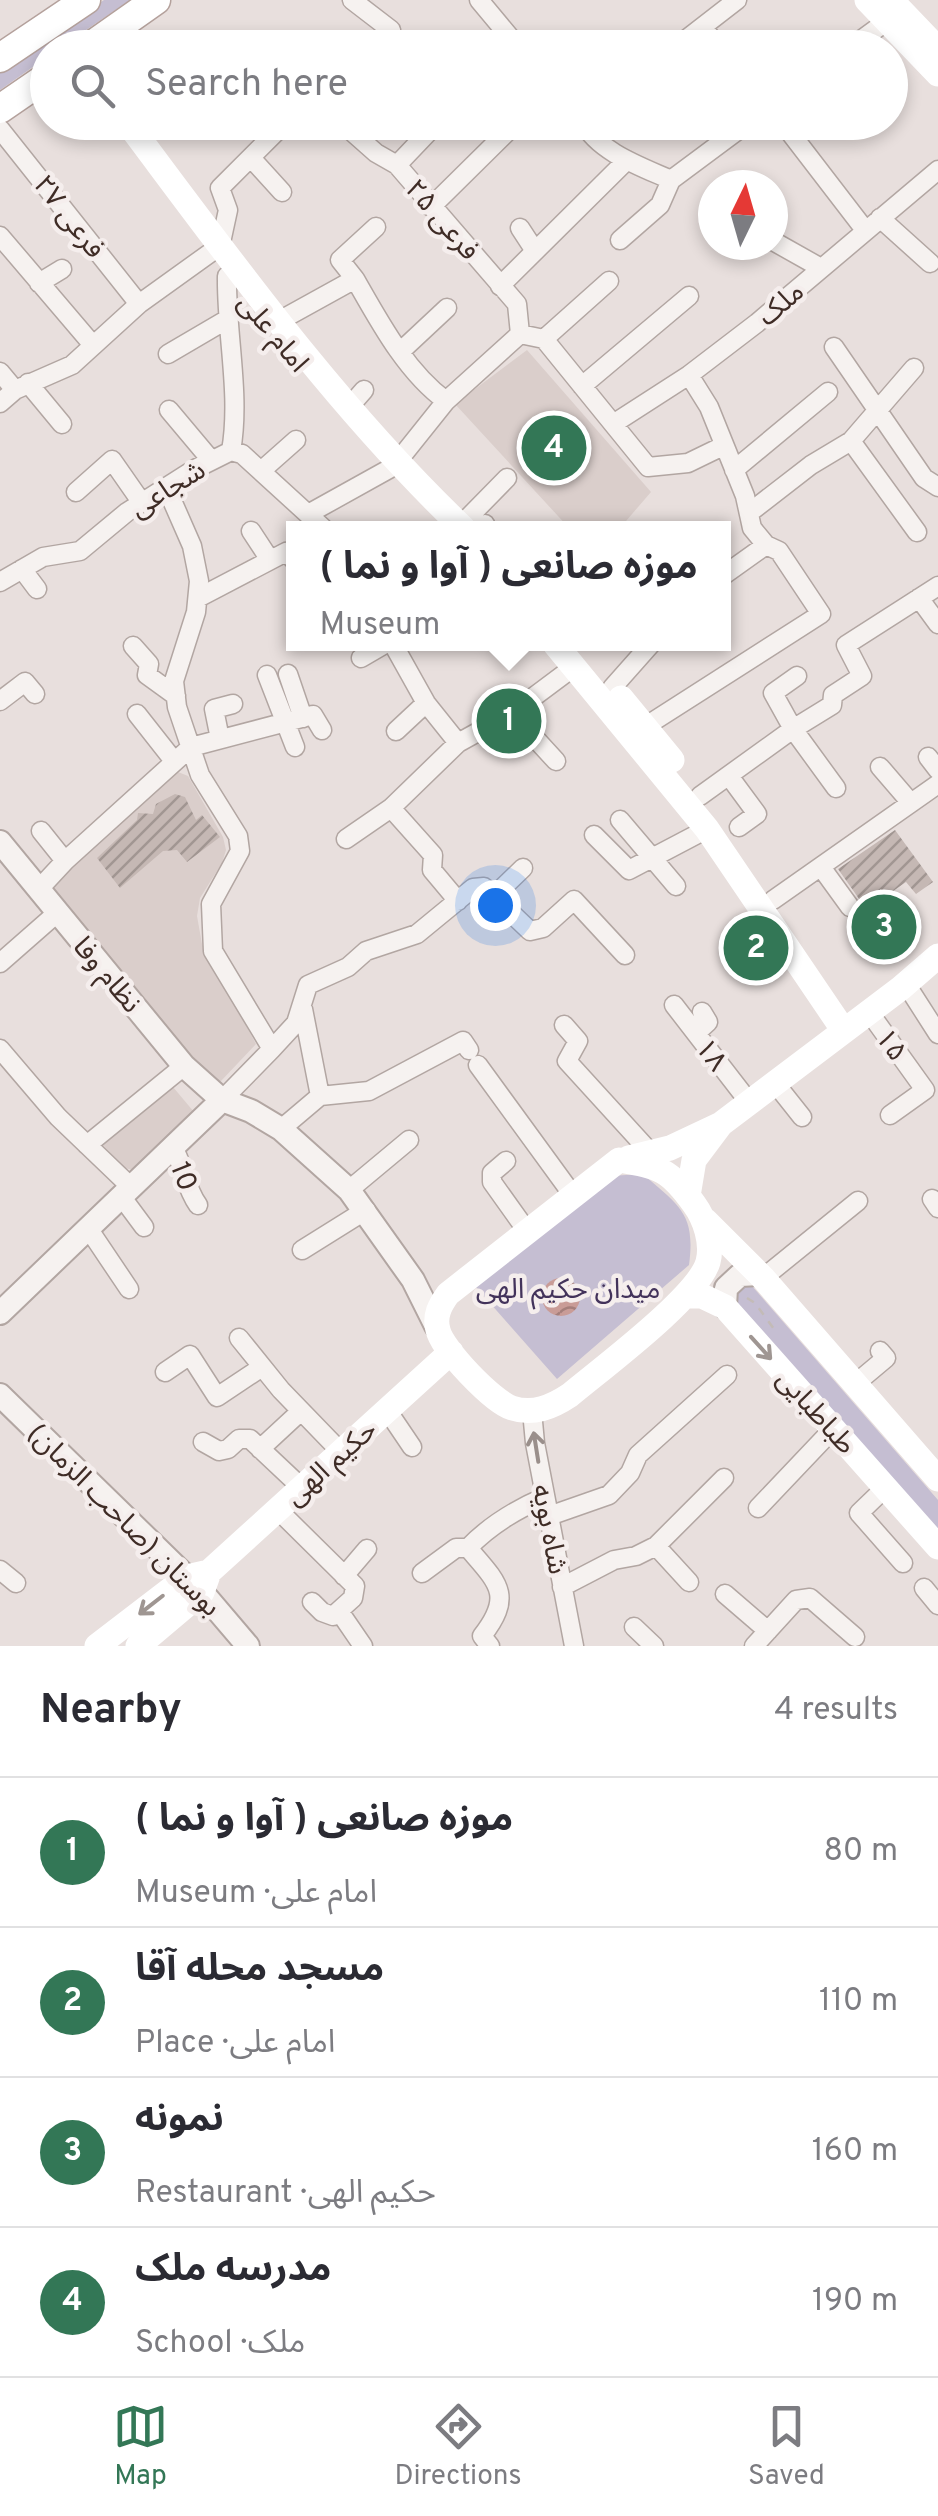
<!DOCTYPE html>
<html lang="en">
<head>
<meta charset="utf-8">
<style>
	:root { --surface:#fff; --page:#f2f2f3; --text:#2b2b33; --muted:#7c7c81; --line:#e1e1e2; --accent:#337756 }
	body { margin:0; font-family:Overpass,"Noto Sans Arabic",sans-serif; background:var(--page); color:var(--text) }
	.compass { position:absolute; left:698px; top:170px; width:90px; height:90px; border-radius:50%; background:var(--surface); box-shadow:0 5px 15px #0003; rotate:5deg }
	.you { position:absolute; left:495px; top:905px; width:35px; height:35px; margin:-25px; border:8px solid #fff; border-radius:50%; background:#1a73e8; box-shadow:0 0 0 15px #1a73e833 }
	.badge { display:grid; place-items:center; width:65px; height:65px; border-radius:50%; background:var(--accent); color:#fff; font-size:32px; font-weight:700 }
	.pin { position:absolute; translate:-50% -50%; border:5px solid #fff; box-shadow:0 2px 10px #0006 }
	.popup { position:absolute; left:286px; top:521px; width:445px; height:130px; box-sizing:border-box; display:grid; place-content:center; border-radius:0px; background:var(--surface); filter:drop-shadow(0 2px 8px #0005); font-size:32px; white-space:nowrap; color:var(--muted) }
	.popup b { font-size:38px; color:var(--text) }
	.popup::after { content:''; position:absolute; left:50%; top:100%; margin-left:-20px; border:20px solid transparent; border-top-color:var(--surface) }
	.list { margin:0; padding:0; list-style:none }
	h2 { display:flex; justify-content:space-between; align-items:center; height:130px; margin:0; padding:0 40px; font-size:42px }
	h2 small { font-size:32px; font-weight:400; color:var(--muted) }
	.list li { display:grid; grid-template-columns:65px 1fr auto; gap:30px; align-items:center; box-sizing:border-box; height:150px; padding:0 40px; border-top:2px solid var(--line) }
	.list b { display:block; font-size:38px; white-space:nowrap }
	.list p { margin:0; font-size:32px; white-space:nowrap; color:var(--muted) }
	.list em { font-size:32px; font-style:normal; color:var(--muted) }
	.icon { flex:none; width:55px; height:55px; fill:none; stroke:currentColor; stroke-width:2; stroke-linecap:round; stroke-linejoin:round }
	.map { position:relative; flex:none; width:938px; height:1646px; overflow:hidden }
	.search { position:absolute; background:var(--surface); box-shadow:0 5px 15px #0003; left:30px; right:30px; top:30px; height:110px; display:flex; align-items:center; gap:25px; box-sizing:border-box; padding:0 35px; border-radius:55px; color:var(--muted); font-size:38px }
	.sheet { height:730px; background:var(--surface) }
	nav { display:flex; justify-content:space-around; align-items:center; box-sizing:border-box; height:140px; border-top:2px solid var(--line); background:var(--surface); font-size:28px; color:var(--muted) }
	nav a { display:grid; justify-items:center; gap:5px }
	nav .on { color:var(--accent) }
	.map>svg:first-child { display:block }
</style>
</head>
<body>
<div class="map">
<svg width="938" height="1646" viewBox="0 0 938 1646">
	<defs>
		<pattern id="water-waves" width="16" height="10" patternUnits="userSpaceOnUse" patternTransform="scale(2.5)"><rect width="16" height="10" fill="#c99c97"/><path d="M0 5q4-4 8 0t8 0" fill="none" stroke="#a57f7b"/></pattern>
		<pattern id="building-hatch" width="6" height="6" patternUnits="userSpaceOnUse" patternTransform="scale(2.5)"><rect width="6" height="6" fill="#c5b8b4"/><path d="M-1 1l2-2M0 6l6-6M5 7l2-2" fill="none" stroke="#a19692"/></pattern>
	</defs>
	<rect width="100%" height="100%" fill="#e8dfdd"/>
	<path fill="#dacecb" d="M527 350 651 492 620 528H569L455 404Z
		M178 772 188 776 223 837 226 850 222 863 200 898 197 916 202 944 256 1044 221 1081 211 1083 55 893 54 880Z
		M173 1087 194 1112 134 1170 124 1168 102 1144Z"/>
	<path fill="#c5bed2" d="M104 0H130L61 47 48 48 47 57 0 90V71Z
		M643 1174C679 1206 696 1213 689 1265L557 1379 474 1285 610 1176Z
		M739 1285 752 1286 938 1500V1534L730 1295Z"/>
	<path fill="url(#water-waves)" d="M542 1297a19 19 0 1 1 38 0a19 19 0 1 1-38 0Z"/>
	<path fill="url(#building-hatch)" d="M175 794 185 797 196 820 202 815 220 837 187 862 177 850 163 851 120 888 97 858 137 820 138 813 153 814 156 804Z
		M895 830 933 882 916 894 906 882 886 896 881 889 862 903 838 869Z
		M751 923 775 959 761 971 732 940Z"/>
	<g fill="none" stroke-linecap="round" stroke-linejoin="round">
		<g stroke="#b2a6a2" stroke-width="21">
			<path id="minor" d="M352 0 391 30
				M479 0 519 48
				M702 27 720 48
				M675 48 737 0
				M850 48 887 21
				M341 122 376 153 397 165 517 304 520 334
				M583 122C598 152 642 167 671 180
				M782 122 865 230
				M0 129 139 304
				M252 159 282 192
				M397 165 438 122
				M671 180 749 122
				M431 207 509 130
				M880 218 930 263
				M520 228 535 251
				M0 236 92 344
				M620 240 660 205 671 180
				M773 241 821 268
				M220 247 228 210 220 188 286 122
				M227 276C226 334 241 395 231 451
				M355 279 340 260 376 227
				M39 283 62 269
				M500 286 627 160
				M279 321 355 279C379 321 406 372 446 401L520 334 544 339 648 467 688 463 723 446
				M544 339 609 281
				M834 347 924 478 938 487
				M401 351 447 308
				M168 354 226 320
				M0 372 15 390
				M689 375 709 407 745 496 752 528 766 545
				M28 383 62 424
				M582 386 689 296
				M0 403 15 390 72 365 139 304 210 253
				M350 406 364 390
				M169 410 211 460
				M613 424 689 375 757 323 938 170
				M851 441 917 532
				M398 461 446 401
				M734 470 828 392
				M261 471 296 440
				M167 489 192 546 199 581 196 612 174 681 177 707 200 775 238 836 240 851 211 904 213 951 272 1049 222 1100
				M76 492 112 460 142 503
				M749 513 811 465 851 441 914 368
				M308 514 389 469
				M460 526 507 478
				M481 528 485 524
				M251 531 270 560
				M22 569 37 589
				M0 582 43 557 80 551 127 512 193 470 231 451 242 454 323 528
				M198 598 286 552 294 560
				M919 598 938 624
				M393 644 426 703 458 743
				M133 646 149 664 147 675 176 696
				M361 658 385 644
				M288 674 303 718
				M267 675 295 747
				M797 676 773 693 793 729 836 788
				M612 688 651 644
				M0 701 25 682 35 694
				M512 713 556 761
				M137 714 174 761
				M646 726 821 614 779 551 766 545 724 575
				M396 731 426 703
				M220 739 214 709 233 704
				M928 757 938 770
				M880 767 911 803
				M729 776 757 814 739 827
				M700 796 793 729 832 705 833 695 862 676 846 645 938 586
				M391 808 433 855 432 870 458 901
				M620 820 676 886
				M41 831 65 861
				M594 835 629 870 707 829
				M346 839 391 808 458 743 512 713 575 666
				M821 867 850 907
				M38 890 65 861 191 747 313 715 322 730
				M493 897 523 868
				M773 900 938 784
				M0 963 57 913
				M906 984 938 1034
				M674 1005 749 1102
				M303 1009 320 1096
				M869 1012 925 1090 890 1115
				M564 1025 578 1041 567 1061 650 1152
				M696 1033 708 1022 702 1012
				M0 1049 58 1117 131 1187
				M272 1049 296 1023 308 985 348 967 366 951 417 934 473 888 484 887 530 931 543 928 574 900 625 955
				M478 1065 572 1194
				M775 1083 802 1117
				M281 1129 320 1096 369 1091 463 1041 469 1050
				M87 1145 184 1066
				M173 1147C184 1166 185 1187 198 1205
				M506 1161 492 1173V1182L527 1231
				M349 1190 409 1140
				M121 1196 144 1227
				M932 1199 938 1208
				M88 1228 129 1289
				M302 1250 366 1210
				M763 1278 858 1201
				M239 1338 281 1390 341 1452
				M165 1372 190 1355 217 1397 262 1367
				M855 1384 886 1358 880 1351
				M387 1410 412 1447
				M532 1411 535 1443 574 1646
				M203 1442 219 1451 228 1449 239 1439H250L302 1488
				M260 1449 301 1411
				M885 1488 859 1513 903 1563
				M758 1508 833 1429
				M277 1509 355 1586 353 1598 333 1616 322 1612 312 1602
				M549 1516 609 1495 630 1473 638 1455 727 1375
				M656 1546 689 1582
				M468 1548C489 1526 517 1509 545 1497
				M0 1570 16 1583
				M422 1573 456 1548H468C498 1583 514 1595 482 1636L490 1646
				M344 1576 367 1549
				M562 1587 614 1560 636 1556 656 1546 724 1478
				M924 1588 938 1605
				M725 1594 768 1631
				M339 1611 363 1646
				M634 1627 654 1646
				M754 1646 796 1600 810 1598 855 1637"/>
		</g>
		<g stroke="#b2a6a2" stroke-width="26">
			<path id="tertiary" d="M0 842 184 1066 222 1100 251 1111 281 1129 349 1190 413 1280 436 1326
				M725 1307 726 1288 740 1275 759 1274
				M0 1313 222 1100
				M0 1395 202 1592 248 1646"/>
		</g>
		<g stroke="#b4a19c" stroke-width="31">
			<path id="primary" d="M88 48 156 0
				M0 58 86 0
				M0 109 48 76"/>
		</g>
		<path stroke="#c3bbb7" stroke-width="2.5" stroke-dasharray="8 8" stroke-linecap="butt" d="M747 1298 755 1303 774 1329"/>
		<use href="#minor" stroke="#f6f2f0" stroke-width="18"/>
		<use href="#tertiary" stroke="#f6f2f0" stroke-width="22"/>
		<path stroke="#fff" stroke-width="25" d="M867 0 938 74
			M891 0 938 49
			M127 122C232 262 336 407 463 528
			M555 644 707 829 844 1031
			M621 698 672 760
			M721 1124 901 988 938 956
			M629 1158 670 1148 721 1124 694 1160 688 1196
			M619 1160C660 1167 669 1169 694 1204 705 1219 713 1243 708 1262 698 1297 601 1369 570 1395 552 1407 533 1415 512 1408 493 1402 442 1349 438 1330 434 1316 440 1305 448 1294Z
			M706 1221 763 1278 938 1479
			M685 1296H702L725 1307 938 1547
			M97 1646 187 1577 209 1572 451 1352
			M138 1646 202 1592 209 1572"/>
		<use href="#primary" stroke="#fff" stroke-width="28"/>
	</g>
	<defs><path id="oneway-shaft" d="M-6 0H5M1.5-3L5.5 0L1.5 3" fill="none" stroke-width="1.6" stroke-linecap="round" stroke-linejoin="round" transform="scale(2.5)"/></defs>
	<g stroke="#9f9692">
		<use href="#oneway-shaft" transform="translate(761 1348) rotate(48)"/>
		<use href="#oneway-shaft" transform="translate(151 1605) rotate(142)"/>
	</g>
	<use stroke="#9a8f8b" href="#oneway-shaft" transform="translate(536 1447) rotate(-99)"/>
	<g text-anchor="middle" stroke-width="9" stroke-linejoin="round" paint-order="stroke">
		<g font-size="28" fill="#3f2c26" stroke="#f5eeed">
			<text transform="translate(70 216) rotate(52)" y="10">فرعی ۲۷</text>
			<text transform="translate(443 219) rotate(49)" y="10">فرعی ۲۵</text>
			<text transform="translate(780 303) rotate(-41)" y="10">ملک</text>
			<text transform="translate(274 332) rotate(50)" y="10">امام علی</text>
			<text transform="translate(167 488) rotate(-32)" y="10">شجاعی</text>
			<text transform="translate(108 974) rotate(50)" y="10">نظام وفا</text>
			<text transform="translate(892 1044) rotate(54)" y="10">۱۵</text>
			<text transform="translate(712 1054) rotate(52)" y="10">۱۸</text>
			<text transform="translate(185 1176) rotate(68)" y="10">10</text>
			<text transform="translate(817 1411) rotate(48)" y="10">طباطبایی</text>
			<text transform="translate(330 1462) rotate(-42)" y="10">حکیم الهی</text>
			<text transform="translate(125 1519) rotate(45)" y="10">بوستان (صاحب الزمان)</text>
			<text transform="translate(551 1529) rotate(79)" y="10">شاه بویه</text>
		</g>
		<g font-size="28" fill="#43335b" stroke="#f5eeed">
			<text x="568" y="1298">میدان حکیم الهی</text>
		</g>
	</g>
</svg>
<svg class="compass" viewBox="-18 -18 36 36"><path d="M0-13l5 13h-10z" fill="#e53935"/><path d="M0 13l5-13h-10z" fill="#7c7c81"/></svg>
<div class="you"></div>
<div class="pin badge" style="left:509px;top:721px">1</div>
<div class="popup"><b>موزه صانعی ( آوا و نما )</b>Museum</div>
<div class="pin badge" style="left:756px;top:948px">2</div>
<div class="pin badge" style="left:884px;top:927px">3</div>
<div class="pin badge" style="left:554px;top:448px">4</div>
<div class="search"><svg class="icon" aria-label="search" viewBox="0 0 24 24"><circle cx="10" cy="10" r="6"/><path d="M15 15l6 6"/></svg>Search here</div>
</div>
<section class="sheet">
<h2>Nearby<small>4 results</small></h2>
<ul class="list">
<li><span class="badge">1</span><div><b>موزه صانعی ( آوا و نما )</b><p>Museum · امام علی</p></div><em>80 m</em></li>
<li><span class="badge">2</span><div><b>مسجد محله آقا</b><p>Place · امام علی</p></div><em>110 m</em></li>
<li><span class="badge">3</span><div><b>نمونه</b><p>Restaurant · حکیم الهی</p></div><em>160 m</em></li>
<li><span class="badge">4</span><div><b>مدرسه ملک</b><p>School · ملک</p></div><em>190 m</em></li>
</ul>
</section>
<nav>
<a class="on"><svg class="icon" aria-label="map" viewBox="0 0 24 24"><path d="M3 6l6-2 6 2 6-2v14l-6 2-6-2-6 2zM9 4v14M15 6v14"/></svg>Map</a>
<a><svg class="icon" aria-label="directions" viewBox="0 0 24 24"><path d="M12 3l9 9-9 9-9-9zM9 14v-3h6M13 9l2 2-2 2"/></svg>Directions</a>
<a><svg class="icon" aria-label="saved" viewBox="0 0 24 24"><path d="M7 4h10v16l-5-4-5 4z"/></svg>Saved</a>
</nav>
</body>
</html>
